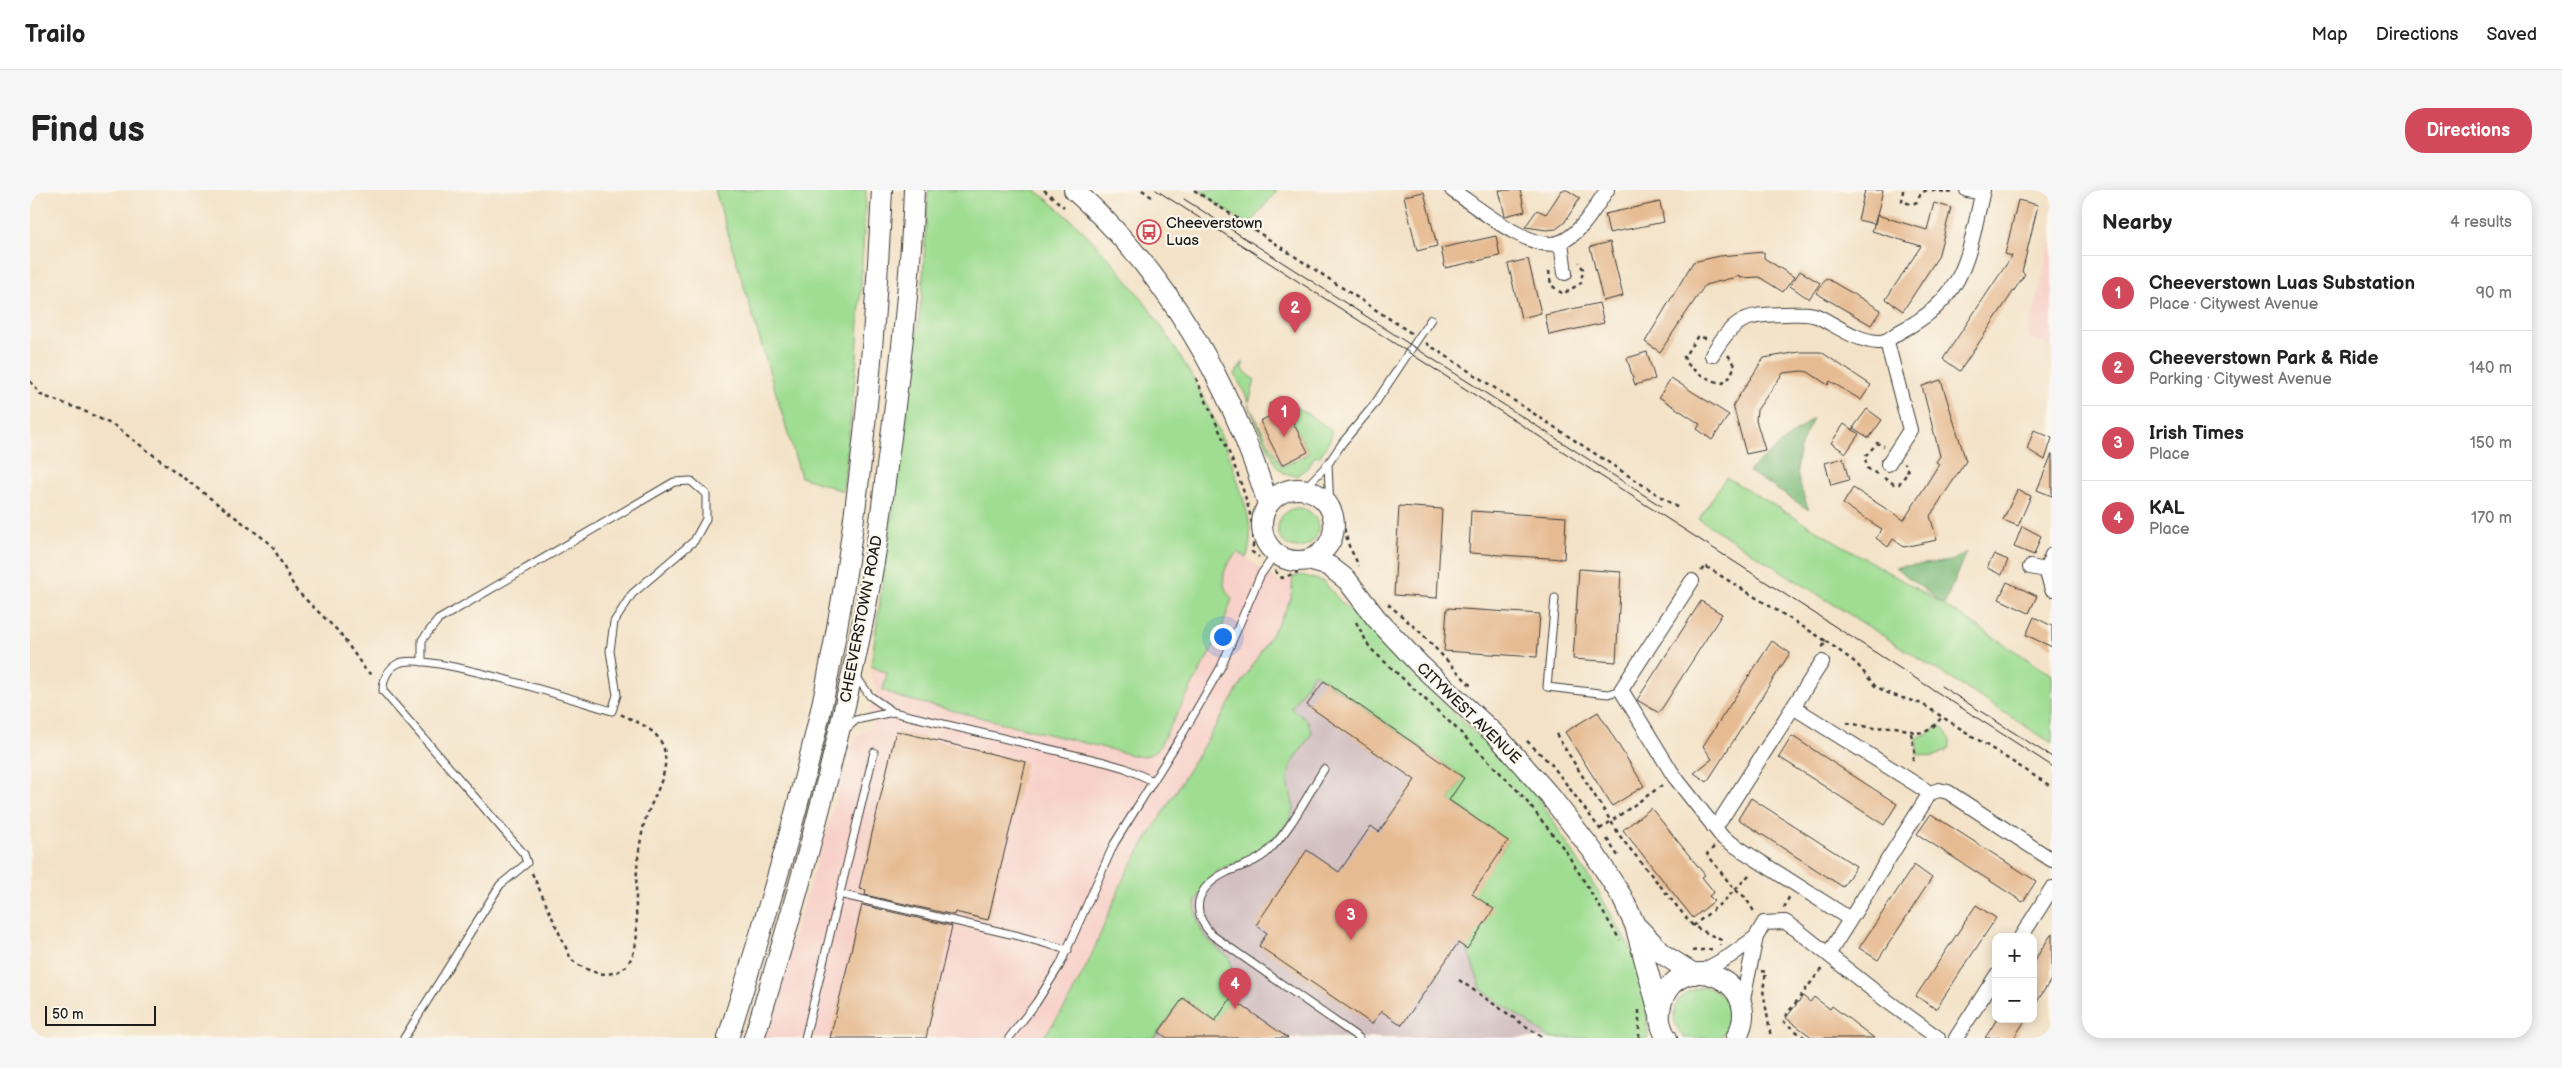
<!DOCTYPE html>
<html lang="en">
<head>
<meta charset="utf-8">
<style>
	:root { --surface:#fff; --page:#f6f6f6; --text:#222; --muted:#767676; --line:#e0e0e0; --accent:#d1495b }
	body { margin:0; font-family:"Balsamiq Sans",sans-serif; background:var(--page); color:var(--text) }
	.controls { position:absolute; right:15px; bottom:15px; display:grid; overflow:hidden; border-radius:10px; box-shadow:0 2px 12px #0003 }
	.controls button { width:45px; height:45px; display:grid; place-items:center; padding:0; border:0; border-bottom:1px solid var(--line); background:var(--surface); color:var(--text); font:25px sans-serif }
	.scale { position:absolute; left:15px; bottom:12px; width:111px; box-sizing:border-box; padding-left:5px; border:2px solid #1c1c1c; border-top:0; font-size:14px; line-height:18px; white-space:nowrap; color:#1c1c1c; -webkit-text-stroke:4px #fbf7ec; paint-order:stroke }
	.you { position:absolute; left:1192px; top:446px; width:18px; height:18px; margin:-12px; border:4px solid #fff; border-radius:50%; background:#1a73e8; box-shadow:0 0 0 8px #1a73e833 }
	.badge { display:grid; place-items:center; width:32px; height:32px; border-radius:50%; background:var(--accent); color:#fff; font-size:16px; font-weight:700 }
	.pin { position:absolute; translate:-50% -41px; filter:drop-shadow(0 1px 2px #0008) }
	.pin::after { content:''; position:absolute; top:26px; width:18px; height:15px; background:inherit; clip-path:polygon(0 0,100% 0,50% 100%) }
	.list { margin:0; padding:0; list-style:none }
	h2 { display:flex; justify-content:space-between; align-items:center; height:65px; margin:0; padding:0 20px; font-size:21px }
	h2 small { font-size:16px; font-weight:400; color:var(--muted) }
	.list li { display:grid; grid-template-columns:32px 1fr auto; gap:15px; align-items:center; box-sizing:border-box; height:75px; padding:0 20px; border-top:1px solid var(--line) }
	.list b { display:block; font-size:19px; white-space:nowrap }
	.list p { margin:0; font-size:16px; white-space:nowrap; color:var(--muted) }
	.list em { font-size:16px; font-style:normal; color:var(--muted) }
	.map { position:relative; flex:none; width:2022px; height:848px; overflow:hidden; border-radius:20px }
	header { display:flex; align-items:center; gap:30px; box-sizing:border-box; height:70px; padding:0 25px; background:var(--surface); border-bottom:1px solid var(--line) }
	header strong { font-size:24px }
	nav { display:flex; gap:28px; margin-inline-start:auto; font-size:18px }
	.intro { display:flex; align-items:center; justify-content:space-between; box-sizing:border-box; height:120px; padding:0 30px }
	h1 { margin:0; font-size:35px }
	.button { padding:12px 22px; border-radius:20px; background:var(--accent); color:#fff; font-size:18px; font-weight:700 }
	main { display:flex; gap:30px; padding:0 30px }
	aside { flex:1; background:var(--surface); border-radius:20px; box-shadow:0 2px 12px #0003 }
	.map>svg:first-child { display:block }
</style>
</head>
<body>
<header>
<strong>Trailo</strong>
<nav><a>Map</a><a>Directions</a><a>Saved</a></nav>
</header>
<div class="intro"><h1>Find us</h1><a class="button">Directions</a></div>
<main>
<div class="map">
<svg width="2022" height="848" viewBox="0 0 2022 848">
	<rect width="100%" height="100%" fill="#fbf7ec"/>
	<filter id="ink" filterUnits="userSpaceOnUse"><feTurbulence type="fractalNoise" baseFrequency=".02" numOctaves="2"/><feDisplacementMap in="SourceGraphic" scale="10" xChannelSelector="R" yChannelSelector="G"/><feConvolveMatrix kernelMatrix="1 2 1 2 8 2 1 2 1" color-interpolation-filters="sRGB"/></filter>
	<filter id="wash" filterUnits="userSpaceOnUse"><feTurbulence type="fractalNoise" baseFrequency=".0096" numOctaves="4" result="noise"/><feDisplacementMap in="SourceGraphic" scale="20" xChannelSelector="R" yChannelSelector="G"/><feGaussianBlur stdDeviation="1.12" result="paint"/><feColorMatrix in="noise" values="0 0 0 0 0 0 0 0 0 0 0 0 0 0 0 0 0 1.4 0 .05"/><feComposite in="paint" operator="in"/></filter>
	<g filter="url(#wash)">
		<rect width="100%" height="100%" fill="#f3e2c7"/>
		<path fill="#f7d1c9" d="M2022 45V157L1998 147Z
			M1208 362 1250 393 1263 387 1261 407 1253 425 1177 552 1095 685 1059 771 1037 814 1013 848H732L823 555 827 547 843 537 840 517 848 499 841 488V476L857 483 868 507 1111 567 1119 565 1202 409 1194 395V383L1197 373Z"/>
		<path fill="#d2bfc1" d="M1284 483 1434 588 1420 610 1478 651 1517 848H1124L1153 808 1162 759 1153 730 1252 527Z"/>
		<path fill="#9fdd92" stroke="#5e7c57" d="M685 0H836L827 168 813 301 771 287Z
			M898 0H1005C1095 66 1176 188 1209 295 1216 318 1226 344 1216 368L1208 362C1194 375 1187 392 1202 409L1189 446 1128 559 1119 565 1111 567 868 507 853 500 857 483 841 476 892 105Z
			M1168 0H1247L1218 36Z
			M1213 172V180L1225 190 1219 212 1205 184Z
			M1249 206 1296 236 1302 242 1300 250 1289 268 1285 266 1277 278 1266 286 1254 283 1247 277 1218 214 1252 277 1279 263Z
			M1696 287 1914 415 2022 485V553L1669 329Z
			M1248 338a20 20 0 1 1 40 0a20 20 0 1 1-40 0Z
			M1272 385 1294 392 1317 419 1322 416 1384 484 1503 600 1570 705 1610 775 1616 806 1618 848H1517L1516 845 1452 800 1437 759 1441 704 1478 651 1419 610 1434 588 1284 483 1261 518 1278 531 1282 543 1260 577 1258 590 1264 619 1258 632 1237 657 1223 666 1190 679 1178 690 1165 712C1166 741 1177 752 1200 768L1202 784 1214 791 1185 831 1153 808 1124 848H1013L1037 814 1059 771 1095 685 1253 425 1261 407 1263 387Z
			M1910 535C1916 542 1924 551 1918 560L1902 567 1887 564V548L1903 541Z
			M1675 797C1700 804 1707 828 1690 848H1654C1634 826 1646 799 1675 797Z"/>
		<path fill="#7fbc7c" stroke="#4e6c4c" d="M1783 228C1763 271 1762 276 1779 320L1718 281Z
			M1936 362 1914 415 1865 377 1922 371Z"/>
		<g id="blocks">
			<path fill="#e6bb93" d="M1469 0H1490L1495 21 1475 26Z
				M1532 0H1537L1550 8 1534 33 1526 39 1517 40 1495 37 1507 20 1516 24Z
				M1835 0H1853L1845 34 1828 30Z
				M1394 2 1407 56 1387 61 1374 6Z
				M1988 10 2008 15 1992 82 1995 84 1930 181 1913 169 1982 66 1975 64Z
				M1630 12 1634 32 1579 43 1575 24Z
				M1904 13 1921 18 1908 67 1873 121 1856 109 1891 56 1842 41 1847 25 1897 40Z
				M1466 46 1470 66 1415 78 1411 58Z
				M1580 52 1593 106 1573 111 1560 57Z
				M1734 62V68L1764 87 1753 102 1729 87 1710 88V86L1675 95 1630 162 1615 152 1663 72 1690 66Z
				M1498 69 1511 123 1491 128 1478 74Z
				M1770 81 1790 93 1779 109 1760 96Z
				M1796 88 1851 120 1841 135 1786 103Z
				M1569 113 1574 133 1519 145 1515 125Z
				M1617 162 1625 189 1605 195 1597 168Z
				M1769 162H1791L1841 195 1831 210 1800 191 1798 195 1778 182 1772 181 1753 183 1727 220 1726 230 1735 260 1716 264 1703 215 1734 168Z
				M1641 188 1699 225 1682 250 1667 239 1670 234 1629 207Z
				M1911 190 1936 271 1900 326 1907 350 1874 357 1863 349 1858 357 1846 348 1852 339 1813 314 1823 298 1874 330 1909 274 1906 272 1910 266 1892 196Z
				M1251 208 1278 262 1252 275 1230 231 1244 224 1239 214Z
				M1837 219 1852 230 1839 248 1823 238Z
				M1814 234 1829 244 1816 263 1801 253Z
				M2004 240 2022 248 2015 270 1997 259Z
				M2022 264V306L2007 300Z
				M1813 268 1819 290 1801 295 1795 273Z
				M1987 300 2001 306 1988 336 1973 330Z
				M1369 316 1412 319 1407 408 1364 405Z
				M1441 321 1536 327 1534 369 1439 363Z
				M1992 336 2011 346 2004 365 1984 357Z
				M1964 364 1978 370 1972 385 1957 378Z
				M1549 379 1591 382 1586 472 1543 469Z
				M1977 392 2007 406 1999 423 1969 409Z
				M1671 411 1692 424 1629 523 1607 510Z
				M1417 418 1510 424 1507 467 1414 461Z
				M2004 427 2022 436V457L1996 445Z
				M1742 451 1760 463 1677 592 1664 583 1682 569 1673 556Z
				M1294 491 1434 588 1419 610 1478 651 1442 704 1464 719 1437 759 1428 753 1372 835 1351 821 1342 834 1229 756 1237 743 1226 735 1277 660 1309 682 1341 636 1349 642 1385 590 1277 515Z
				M1568 522 1614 596 1582 616 1535 542Z
				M866 541 996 572 958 730 925 722 924 725 835 705 836 700 829 699Z
				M1762 546 1867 614 1854 635 1749 567Z
				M1721 608 1826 676 1813 697 1708 629Z
				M1621 618 1675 685 1672 687 1684 702 1679 706 1684 711 1663 728 1593 640Z
				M1901 624 2006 691 1993 712 1887 644Z
				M1884 675 1902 688 1848 770 1829 758Z
				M832 715 922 736 896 848H800Z
				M1946 715 1966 728 1906 819 1886 806Z
				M2022 743V788L2003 818V773Z
				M1773 806 1780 812 1784 807 1800 819 1802 816 1844 848H1783L1756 828Z
				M1153 808 1185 831 1201 808 1258 848H1137L1129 842Z
				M1967 829H1996L1984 848H1955Z"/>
		</g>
	</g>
	<g filter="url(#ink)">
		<use href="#blocks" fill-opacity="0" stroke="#3c3a36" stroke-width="1"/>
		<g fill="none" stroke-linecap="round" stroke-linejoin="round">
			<g stroke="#3c3a36" stroke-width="9">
				<path id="lane" d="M1298 274 1300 319
					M1274 299 1298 274 1313 252 1344 215 1401 129
					M1525 408 1517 497 1578 504 1591 500
					M826 486 840 506 863 522 1074 572 1095 578 1123 591
					M814 541 826 530 863 522
					M1294 579C1276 607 1260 642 1235 664 1223 674 1211 676 1197 682 1166 697 1159 720 1182 745L1329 848
					M809 704 989 746 1038 760
					M374 848 470 695 497 673 494 664 353 501C353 489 358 478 369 473 396 461 547 511 582 521L587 505 580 461 584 432 602 404 664 351 676 329V304L661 291 644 292 408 430 392 450V472
					M775 848 844 562
					M979 848 1006 813 1030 775 1084 654 1152 545 1191 477 1230 386 1245 364"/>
			</g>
			<g stroke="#3c3a36" stroke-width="16">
				<path id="street" d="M1422 0C1446 16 1502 64 1531 52 1552 43 1565 17 1577 0
					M1937 0 1952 3
					M1531 52 1535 83
					M1857 152 1880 240 1858 274
					M1682 165C1703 130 1714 124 1755 124 1766 124 1779 122 1789 127 1807 136 1827 151 1848 152 1858 153 1863 145 1871 141 1937 107 1938 65 1953 0
					M2000 377 2016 380 2022 399
					M2016 380 2022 365
					M1662 391 1591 500 1644 586 1693 648 1820 729
					M1763 517 1900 603 1909 600 1918 602 2022 670
					M1683 636 1690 631 1792 472
					M1991 747 2022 698
					M1799 763 1900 603
					M1671 782 1700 766 1726 747
					M1712 814 1726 747 1734 733 1755 732 1766 739 1853 808 1908 848
					M1926 848 1966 786"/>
			</g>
			<g stroke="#3c3a36" stroke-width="22">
				<path id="secondary" d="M1044 0C1138 84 1201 194 1238 314
					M1232 335a36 36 0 1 1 72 0a36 36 0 1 1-72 0Z
					M1278 370 1299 376 1317 390 1346 428 1389 474 1468 547 1520 606 1562 660 1592 707 1605 735 1629 822
					M1608 738 1634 765 1664 784
					M698 848C734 733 770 618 795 501 829 335 844 168 852 0
					M724 848C772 692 816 533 844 372 851 330 855 288 861 247 872 164 881 83 884 0
					M1637 848C1629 836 1628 825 1632 811 1651 755 1738 792 1706 848"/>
			</g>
			<path stroke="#3c3a36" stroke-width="2.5" stroke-dasharray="4 4" stroke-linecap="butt" d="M1014 0 1034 17
				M1112 0 1123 8
				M1164 0 1381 143
				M1873 0 1872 12 1882 14 1887 12 1891 3 1897 0
				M1902 0 1923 3
				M1519 81 1521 95 1533 104 1551 93 1553 79 1549 72
				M1676 148 1667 147 1654 167C1658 180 1681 192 1693 193L1700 187 1705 175 1698 165
				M1396 153 1648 318
				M1166 188C1183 229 1232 322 1222 362L1229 367
				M0 191 11 205 52 220 85 236 242 355 266 400 310 443 337 482 345 486
				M1847 284 1837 278 1835 267 1847 253 1854 256
				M1854 288 1864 294H1869L1878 282 1875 273
				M1310 323 1319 356 1329 376
				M1245 381 1252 388 1268 382
				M1671 381 1675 376 1796 451 1792 458
				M1358 414 1390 442 1443 498
				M1326 432 1340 458 1427 539 1490 603 1535 660 1590 750
				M1796 451 1826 473 1845 496 1860 504 1892 514 2022 597
				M1817 533C1826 534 1835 537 1844 538 1851 538 1858 536 1864 537 1889 541 1892 551 1912 527
				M1881 543 1885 564 1881 574
				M1526 544 1592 649 1663 736 1691 750 1690 755
				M1497 551 1522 575 1573 643
				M1570 639 1634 594
				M1577 649 1588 666
				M1684 657 1677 664 1704 699 1715 707 1725 723
				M502 683 541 769C559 785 592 794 603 764 610 746 605 725 606 707 606 684 608 661 613 639 618 612 641 587 634 559 628 539 607 532 590 524
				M1754 718 1760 705
				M1663 736 1695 710 1721 683
				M1662 761 1682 759
				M1731 781 1736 782 1733 800 1741 848
				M1429 790 1513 848
				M1609 820V848
				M1775 848 1754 832V828L1792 778"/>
			<use href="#lane" stroke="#fff" stroke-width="7"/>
			<use href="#street" stroke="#fff" stroke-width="14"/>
			<use href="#secondary" stroke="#fff" stroke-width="20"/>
			<path stroke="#1c1c1c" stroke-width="1" d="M1126 0 2022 576
				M1154 9 1631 316
				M1911 496 2022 567"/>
		</g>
	</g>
	<defs>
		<g id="bus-ring" transform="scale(1.25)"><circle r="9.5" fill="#fbf7ec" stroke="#d1495b" stroke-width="1.5"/><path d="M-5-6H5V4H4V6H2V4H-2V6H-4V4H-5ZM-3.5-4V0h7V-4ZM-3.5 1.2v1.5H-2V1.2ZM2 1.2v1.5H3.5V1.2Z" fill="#d1495b"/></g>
	</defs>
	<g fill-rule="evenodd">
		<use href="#bus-ring" x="1119" y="42"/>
	</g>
	<g text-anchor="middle" stroke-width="4.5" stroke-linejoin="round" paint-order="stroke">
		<g font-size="15" fill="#1c1c1c" stroke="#fbf7ec" text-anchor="start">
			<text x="1136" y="38">Cheeverstown<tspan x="1136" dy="17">Luas</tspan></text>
		</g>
		<g font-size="15" fill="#1c1c1c" stroke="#fbf7ec">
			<text transform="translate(831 429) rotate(-79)" y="5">CHEEVERSTOWN ROAD</text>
			<text transform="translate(1439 523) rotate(44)" y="5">CITYWEST AVENUE</text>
		</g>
	</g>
</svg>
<div class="controls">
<button>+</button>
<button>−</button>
</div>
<div class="scale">50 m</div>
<div class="you"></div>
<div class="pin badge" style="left:1254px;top:247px">1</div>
<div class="pin badge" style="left:1265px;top:143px">2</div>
<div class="pin badge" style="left:1321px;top:750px">3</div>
<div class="pin badge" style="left:1205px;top:819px">4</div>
</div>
<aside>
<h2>Nearby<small>4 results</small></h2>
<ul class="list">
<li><span class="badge">1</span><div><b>Cheeverstown Luas Substation</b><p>Place · Citywest Avenue</p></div><em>90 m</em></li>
<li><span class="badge">2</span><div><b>Cheeverstown Park &amp; Ride</b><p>Parking · Citywest Avenue</p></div><em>140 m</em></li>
<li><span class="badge">3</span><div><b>Irish Times</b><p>Place</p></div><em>150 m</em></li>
<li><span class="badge">4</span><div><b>KAL</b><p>Place</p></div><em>170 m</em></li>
</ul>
</aside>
</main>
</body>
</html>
